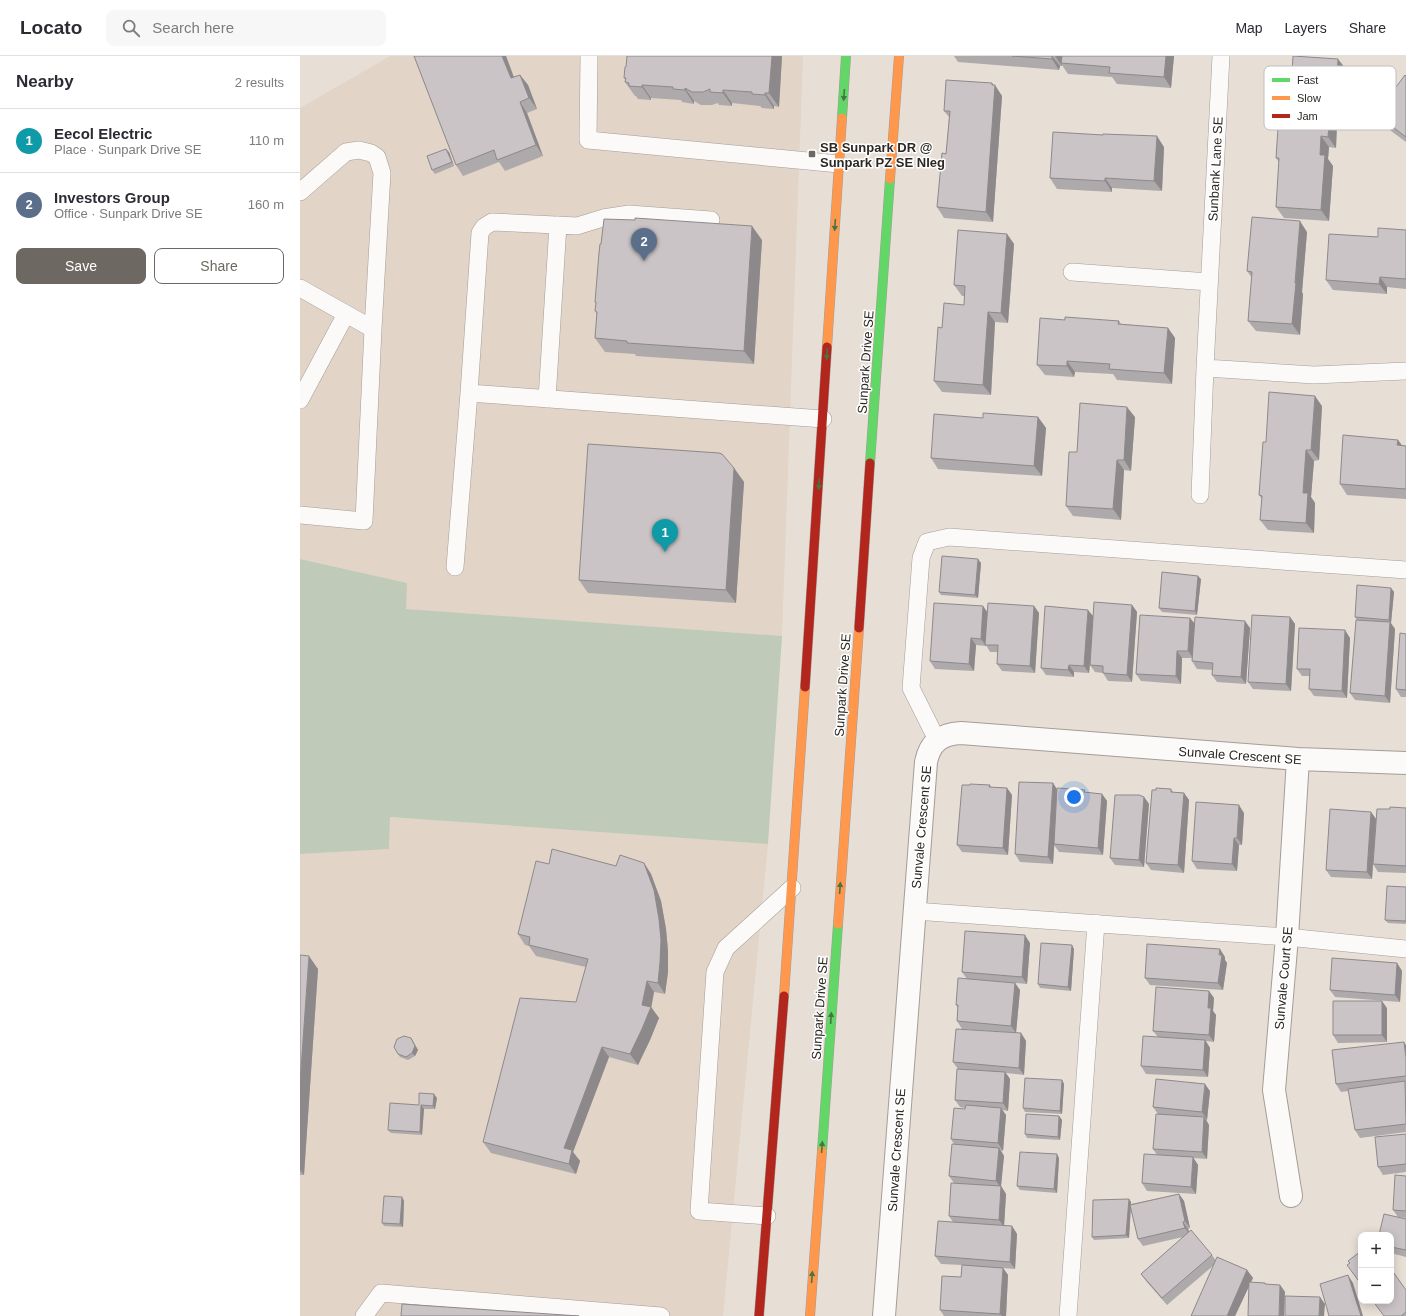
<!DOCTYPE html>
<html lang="en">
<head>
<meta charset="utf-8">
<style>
	:root { --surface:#fff; --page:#f7f7f7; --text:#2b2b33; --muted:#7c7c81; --line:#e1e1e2; --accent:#6e6862 }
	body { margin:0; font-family:Arial,sans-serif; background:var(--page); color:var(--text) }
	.controls { position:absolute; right:12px; bottom:12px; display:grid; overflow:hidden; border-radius:8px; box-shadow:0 2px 10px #0003 }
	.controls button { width:36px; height:36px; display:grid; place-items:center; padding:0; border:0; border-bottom:1px solid var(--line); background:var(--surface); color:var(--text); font:20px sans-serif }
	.you { position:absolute; left:774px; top:741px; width:14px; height:14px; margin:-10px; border:3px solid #fff; border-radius:50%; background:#1a73e8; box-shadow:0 0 0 6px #1a73e833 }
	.badge { display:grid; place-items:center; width:26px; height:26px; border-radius:50%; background:var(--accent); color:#fff; font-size:13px; font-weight:700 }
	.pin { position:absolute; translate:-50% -33px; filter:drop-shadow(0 1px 2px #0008) }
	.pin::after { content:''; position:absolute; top:21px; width:14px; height:12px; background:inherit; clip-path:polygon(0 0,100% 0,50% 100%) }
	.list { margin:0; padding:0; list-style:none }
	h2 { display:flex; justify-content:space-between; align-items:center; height:52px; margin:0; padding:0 16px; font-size:17px }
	h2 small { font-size:13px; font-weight:400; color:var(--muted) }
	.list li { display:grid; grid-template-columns:26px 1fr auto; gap:12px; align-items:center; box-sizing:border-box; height:64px; padding:0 16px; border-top:1px solid var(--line) }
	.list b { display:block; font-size:15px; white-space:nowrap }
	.list p { margin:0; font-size:13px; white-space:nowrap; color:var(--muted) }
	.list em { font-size:13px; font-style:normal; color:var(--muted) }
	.actions { display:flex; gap:8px; padding:12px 16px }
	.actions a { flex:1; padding:9px 0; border:1px solid var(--accent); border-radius:8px; text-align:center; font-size:14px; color:var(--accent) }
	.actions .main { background:var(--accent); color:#fff }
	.icon { flex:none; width:22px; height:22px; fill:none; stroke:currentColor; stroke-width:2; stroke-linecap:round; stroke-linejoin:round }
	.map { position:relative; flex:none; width:1106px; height:1260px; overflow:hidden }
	header { display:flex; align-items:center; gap:24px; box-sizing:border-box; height:56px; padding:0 20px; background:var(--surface); border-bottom:1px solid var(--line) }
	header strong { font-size:19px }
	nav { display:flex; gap:22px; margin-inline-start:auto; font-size:14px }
	.search { width:280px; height:36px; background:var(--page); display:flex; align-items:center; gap:10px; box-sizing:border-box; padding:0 14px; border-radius:8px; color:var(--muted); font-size:15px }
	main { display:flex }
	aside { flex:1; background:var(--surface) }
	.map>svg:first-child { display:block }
</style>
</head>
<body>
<header>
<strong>Locato</strong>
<div class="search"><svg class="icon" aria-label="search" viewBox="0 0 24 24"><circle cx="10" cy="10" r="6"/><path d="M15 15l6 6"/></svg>Search here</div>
<nav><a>Map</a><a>Layers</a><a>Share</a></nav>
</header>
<main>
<aside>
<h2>Nearby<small>2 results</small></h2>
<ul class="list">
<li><span class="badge" style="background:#0f9aa8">1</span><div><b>Eecol Electric</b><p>Place · Sunpark Drive SE</p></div><em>110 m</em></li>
<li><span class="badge" style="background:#5c6f8a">2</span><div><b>Investors Group</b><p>Office · Sunpark Drive SE</p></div><em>160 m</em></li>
</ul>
<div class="actions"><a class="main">Save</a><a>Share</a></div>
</aside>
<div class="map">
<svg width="1106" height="1260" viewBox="0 0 1106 1260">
	<rect width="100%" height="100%" fill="#e7dfd6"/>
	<path fill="#e2d4c6" d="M90 0H503L482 580 105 553 107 527 0 503V52Z
		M90 761 468 788 423 1260H0V798L89 793Z"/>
	<path fill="#bfcab9" d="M0 503 107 527 106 553 482 580 468 788 90 761 89 793 0 798Z"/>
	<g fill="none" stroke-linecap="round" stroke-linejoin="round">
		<g stroke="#a39d97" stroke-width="18">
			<path id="lane" d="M289 0 288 84 539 108
				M921 0 905 312 1014 319 1106 315
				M0 136 46 96 59 94 71 97 77 101 82 117 73 273
				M772 216 909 226
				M0 232 73 273 64 465 0 459
				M169 337 180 177 184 171 192 166 277 170 303 162 329 158 411 164
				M247 343 258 169
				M0 344 46 258
				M900 439 905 312
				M155 511 169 337 523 363
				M637 684 611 632 621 502 627 486 649 481 1106 514
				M614 855 987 881 1106 893
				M467 1160 399 1155 415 916 426 892 492 832
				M64 1260 81 1237 361 1260
				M768 1260 796 867"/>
		</g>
		<g stroke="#a39d97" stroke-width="24">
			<path id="street" d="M991 1140 974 1034 987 881 998 703
				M584 1260 626 706C630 686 641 678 661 677L998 703 1106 707"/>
		</g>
		<g stroke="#a39d97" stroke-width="10">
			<path id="fast" d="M542 62 546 0
				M570 407 590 123
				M522 1095 538 868"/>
		</g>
		<g stroke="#a39d97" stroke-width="10">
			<path id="slow" d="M590 123 599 0
				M527 291 542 62
				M538 868 559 572
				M484 940 505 631
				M510 1260 522 1095"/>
		</g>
		<g stroke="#a39d97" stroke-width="10">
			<path id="jam" d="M559 572 570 407
				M505 631 527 291
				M459 1260 484 940"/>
		</g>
		<use href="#lane" stroke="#fbfaf9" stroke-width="17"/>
		<use href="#street" stroke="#fbfaf9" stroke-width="22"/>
		<use href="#fast" stroke="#63d668" stroke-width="9"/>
		<use href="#slow" stroke="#ff974d" stroke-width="9"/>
		<use href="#jam" stroke="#b3261e" stroke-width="9"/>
	</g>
	<path fill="#aea9aa" d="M114 0H206L214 21 220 19 228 29 237 53 227 57 243 100 205 115 199 106 163 120 156 109Z
		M482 0 479 51 474 50V53L462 52 460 50 432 47V50L419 49 418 47 412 49H401L394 45V48L382 46 381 44 351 42V44L338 43 336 40H335L325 26 326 24 324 22Z
		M654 0H874L871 32 817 28 812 21 768 18 762 9V10H760L759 14 658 6Z
		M1046 13 1042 67H1037L1036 92 1029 91 1028 103 1033 110 1029 165 984 162 976 151 979 106 976 102 985 73 990 48Z
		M1106 20V86L1083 69 1076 58Z
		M693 29 702 40 693 166 644 162 637 151 646 98 649 61 644 55Z
		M864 91 862 135 812 132V136L757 133 750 122Z
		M149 96 154 110 135 118 132 114Z
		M1106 174V233L1087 231V238L1033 234 1026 224 1078 181Z
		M1007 176 1002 236 1003 238 1000 279 956 275 948 265 952 222 947 215Z
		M707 178 714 188 708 267 695 266 691 339 642 336 634 325 642 272 664 249 665 240H662L654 229Z
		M462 184 454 308 336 300 335 298 305 296 295 282 297 258 295 255 296 248 295 246Z
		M765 264 819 265 821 268 868 272 875 282 872 328 817 324 813 318 775 316 774 321 745 319 737 309Z
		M1022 350 1019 404 1014 405 1011 441 1015 447 1014 477 968 474 960 464 962 443 959 439 966 386Z
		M738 361 746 372 742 420 638 413 631 402 683 362Z
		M835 361 831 415 824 414 821 464 773 460 766 450 777 396Z
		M1098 384 1102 389 1106 390V443L1047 439 1040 428Z
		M434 412 444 426 436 547 288 537 279 524Z
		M681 507 678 542 641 539 639 536Z
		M901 523 897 559 862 556 859 552Z
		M1091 532 1094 536 1091 567 1095 573 1090 647 1055 644 1050 637 1057 564 1055 561Z
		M832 549 837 556 832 626 808 625 803 617 795 616 790 609 789 617 774 616V621L746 619 741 612 793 560Z
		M734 550 739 557 735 617 702 615 697 608 698 596H690L686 589V590L676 589 674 615 635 613 630 605 687 556Z
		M990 561 995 568 991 635 953 633 948 626Z
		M890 562 894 568 950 572 946 628 917 626 912 619 913 614 897 613 892 605V602H882L881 628 841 625 836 618Z
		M1106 578V641H1101L1096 633Z
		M1050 582 1047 642 1014 640 1009 633 1010 620H1002L997 613Z
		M753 727 757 734 802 738 807 745 803 799 759 796 754 789 753 808 720 806 715 798Z
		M670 729H690L691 731 707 732 712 739 708 799 662 796 657 789Z
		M871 733 873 736 884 737 889 744 884 817 851 814 846 807 856 734Z
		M844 741 849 748 844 811 815 809 810 802Z
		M1106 752V817L1078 816 1073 808 1074 793 1072 823 1031 821 1026 814 1071 756 1076 763 1090 753Z
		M944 757 942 789H939L937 815 897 813 892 805Z
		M344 807 351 818 361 845 366 873 368 895V916L365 938 354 936 351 951 359 962 350 984 338 1009 309 1001 273 1096 280 1105 276 1118 191 1097 183 1086 276 946 286 911 236 900 229 890 225 889 218 878 249 808 316 810Z
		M1106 831V868L1088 867 1085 864Z
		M730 887 727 928 715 927 720 934 716 977 662 973 657 965 658 952 656 949 667 923 662 916Z
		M774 893 771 935 740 932 738 928Z
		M0 899 18 913 4 1119H0Z
		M925 901V904L927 907 923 934 850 929 845 922Z
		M1097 907 1102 915 1100 946 1035 941 1030 934Z
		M909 935 914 942 913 955 916 959 914 986 906 985 910 992 908 1021 846 1018 841 1010 858 981 853 975Z
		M1087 952V986L1038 987 1033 979Z
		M721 977 726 985 724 1019 706 1017 710 1023 708 1055 702 1054 706 1059 703 1095 701 1094 704 1100 701 1130 706 1138 704 1170H712L717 1178 715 1213 703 1212 708 1219 706 1260H644L640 1254 661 1221 662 1209 641 1208 635 1200 653 1166 649 1160 654 1127 649 1120 654 1088 651 1083 665 1053V1052L660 1051 655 1044 658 1013 653 1006Z
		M111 982 118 994 115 1000 108 1004 100 1001 98 998Z
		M1106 989V1076L1060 1082 1055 1074 1049 1035 1041 1036 1036 1028Z
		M762 1024 764 1028 762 1058 725 1056 723 1052Z
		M910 1035 907 1064 906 1063 909 1069 907 1103 893 1102 898 1109 896 1138 847 1135 842 1127 857 1099 853 1093 858 1058 853 1051Z
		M137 1042 135 1053H124L122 1079 91 1077 88 1074 119 1049Z
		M759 1060 762 1064 760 1084 727 1082 725 1078Z
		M1106 1078V1116L1083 1119 1078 1111Z
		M759 1102 757 1137 720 1134 717 1130Z
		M1106 1120V1162L1098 1161 1093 1154Z
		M879 1138 884 1145 890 1172 888 1173 889 1176 912 1199 916 1205 947 1214 953 1222 950 1226 965 1227 966 1228 980 1229 985 1236 949 1230 935 1260H891L914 1209 867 1249 846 1225 841 1218 883 1181 843 1190 838 1183 831 1152 829 1182 794 1184 792 1181 829 1143 831 1146V1148Z
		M102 1141 104 1145 103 1171 84 1170 82 1167Z
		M1106 1163V1201L1091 1197V1179Z
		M1106 1234V1260H1084Z"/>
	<path fill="#8d898b" d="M202 0H206L218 33 211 22Z
		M472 0H482L479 51 469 37Z
		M752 0 760 10 759 14 752 3Z
		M755 0H763L761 7 762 9V10Z
		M866 0H874L871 32 864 21Z
		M1038 3 1046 13 1042 67 1035 56Z
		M220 19 228 29 237 53 229 42Z
		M692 27 695 32V29L702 40 693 166 686 156Z
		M342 29 351 42V44L342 31Z
		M385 32 394 45V48L385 34Z
		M423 34 432 47V50L423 37Z
		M465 37 474 50V53L465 39Z
		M220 46 227 57 243 100 236 89Z
		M1030 56 1037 67 1036 92 1028 81Z
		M857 80 864 91 862 135 854 125Z
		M1021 80 1029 91 1028 103 1033 110 1029 165 1021 154 1020 99Z
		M146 93 149 96 154 110 152 106Z
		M805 122 812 132V136L805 125Z
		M1000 165 1007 176 1002 236 1003 238 1000 279 992 268 995 227Z
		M452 170 462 184 454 308 444 295Z
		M707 178 714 188 708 267 701 257Z
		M1080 221 1087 231V238L1079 228Z
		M688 256 695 266 691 339 683 329Z
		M868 272 875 282 872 328 864 317Z
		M767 305 775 316 774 321 767 310Z
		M1015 340 1022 350 1019 404 1011 394Z
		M827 351 835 361 831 415 824 404Z
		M738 361 746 372 742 420 734 410Z
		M1098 384 1105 394 1097 389Z
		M1006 394 1014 405 1011 441 1015 447 1014 477 1006 467 1003 437Z
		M817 404 824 414 821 464 813 453Z
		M434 412 444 426 436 547 426 534Z
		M678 503 681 507 678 542 675 539Z
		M898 520 901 523 897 559 895 555Z
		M1091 532 1094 536 1091 567 1089 564Z
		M832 549 837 556 832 626 827 619Z
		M683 550 688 557 686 590 681 583Z
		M734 550 739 557 735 617 730 610Z
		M788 554 794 561 789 617 784 610Z
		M990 561 995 568 991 635 986 628Z
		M890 562 896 569 894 603 888 595Z
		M945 565 950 572 946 628 941 621Z
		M1090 566 1095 573 1090 647 1085 640Z
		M1045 574 1050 582 1047 642 1042 635Z
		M671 582 676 589 674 615 669 608Z
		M877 595 882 602 881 628 876 620Z
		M769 609 774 616V621L768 614Z
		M753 727 758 735 753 808 748 801Z
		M707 732 712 739 708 799 703 792Z
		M884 737 889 744 884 817 878 809Z
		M802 738 807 745 803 799 798 792Z
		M844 741 849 748 844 811 839 804Z
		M939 749 944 757 942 789 937 782Z
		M1071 756 1076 763 1072 823 1067 816Z
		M934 782 939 789 937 815 932 808Z
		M344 807 351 818 361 845 366 873 368 895V916L365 938 358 927Z
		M725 879 730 887 727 928 722 921Z
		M772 889 774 893 771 935 768 931Z
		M920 893 925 901V904L927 907 923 934 918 927Z
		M9 900 18 913 4 1119 0 1114V1027Z
		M1097 907 1102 915 1100 946 1095 939Z
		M347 925 354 936 351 953V951L359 962 350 984 338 1009 330 998Z
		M715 927 720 934 716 977 711 970Z
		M909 935 914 942 913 955 916 959 914 986 909 979 908 952Z
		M1082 945 1087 952V986L1082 979Z
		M721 977 726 985 724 1019 719 1012Z
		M111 982 118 994 115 1000 112 997Z
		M905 984 910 992 908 1021 903 1014Z
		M1104 986 1106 989V1002Z
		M302 991 309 1001 273 1096 280 1105 276 1118 269 1108 264 1092Z
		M705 1016 710 1023 708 1055 703 1047Z
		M762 1024 764 1028 762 1058 760 1055Z
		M905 1028 910 1035 907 1064 902 1056Z
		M134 1038 137 1042 135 1053 133 1050Z
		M121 1049 124 1053 122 1079 120 1076Z
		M701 1052 706 1059 703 1095 698 1087Z
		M759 1060 762 1064 760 1084 758 1081Z
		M904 1061 909 1069 907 1103 902 1096Z
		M699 1092 704 1100 701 1130 706 1138 704 1171 699 1164 701 1132 696 1125Z
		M757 1098 759 1102 757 1137 754 1133Z
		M893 1101 898 1109 896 1138 891 1131Z
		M879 1138 884 1145 890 1172 885 1165Z
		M102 1141 104 1145 103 1171 100 1168Z
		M829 1143 831 1146 829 1182 826 1179Z
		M883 1166 888 1173 890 1179 885 1172Z
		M712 1170 717 1178 715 1213 710 1206Z
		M703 1212 708 1219 706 1260H702L700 1258Z
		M947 1214 953 1222 935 1260H927Z
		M1048 1219 1053 1227 1063 1260H1061Z
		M980 1229 985 1236 984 1260H979Z
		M1020 1241 1025 1248 1024 1260H1019Z"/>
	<path fill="#cac4c6" stroke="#8d898b" d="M114 0H202L211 22 220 19 229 42 220 46 236 89 197 104 194 94 156 109Z
		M327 0H472L469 37H465V39L452 38V36L423 34V37L410 36V33L403 36H392L385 32V34L373 33V31L342 29V31L329 30V27L325 26 326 22H324L325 11H326Z
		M712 0H752V3Z
		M762 0H866L864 21 809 17 810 11 761 7Z
		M993 0 1038 3 1035 56H1030L1028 81 1021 80 1020 99H1025L1021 154 976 151 979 102H976L978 72 985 73 987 48H990Z
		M1105 19 1106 20V81L1076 58Z
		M646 24 692 27V29H695L686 156 637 151 642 97 646 98 650 55H644Z
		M753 76 803 79V78L857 80 854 125 805 122V125L750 122Z
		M146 93 152 106 132 114 127 100Z
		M952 161 1000 165 995 227H996L992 268 948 265 952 216 947 215Z
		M335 162 452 170 444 295 327 287V285L295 282 297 256 295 255 296 246H295L299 197 300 188H301L304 163 335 164Z
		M1078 172 1106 174V223L1080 221 1079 228 1026 224 1029 178 1078 181Z
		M658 174 707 178 701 257 688 256 683 329 634 325 638 271 642 272 644 247 664 249 665 230 654 229Z
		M765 261 819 265 818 268 868 272 864 317 809 313 810 308 767 305V310L737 309 740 262 765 264Z
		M969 336 1015 340 1011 394H1006L1003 437H1008L1006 467 960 464 962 440 959 439 963 386H966Z
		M780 347 827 351 824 404H817L813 453 766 450 769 396H777Z
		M683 357 738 361 734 410 631 402 634 358 683 362Z
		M1043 379 1098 384 1097 389 1106 390V433L1040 428Z
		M288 388 419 397 422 398 434 412 426 534 279 524Z
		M642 500 678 503 675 539 639 536Z
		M862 516 898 520 895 555 859 552Z
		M1057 529 1091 532 1089 564 1055 561Z
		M794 546 832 549 827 619 803 617V610L790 609Z
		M634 547 683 550 681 583 671 582 669 608 630 605Z
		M688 547 734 550 730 610 697 608 698 589H685Z
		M745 550 788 554 784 610 769 609 768 614 741 612Z
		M840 559 890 562 888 595H877L876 620 836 618Z
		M952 559 990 561 986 628 948 626Z
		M895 561 945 565 941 621 912 619 913 607 892 605Z
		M1056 564 1090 566 1085 640 1050 637Z
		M999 572 1045 574 1042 635 1009 633 1010 613H997Z
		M1100 577 1106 578V634L1096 633Z
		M719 726 753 727 748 801 715 798Z
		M670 728 690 729 689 731 707 732 703 792 657 789 662 729H670Z
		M757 732 785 734 784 736 802 738 798 792 754 788Z
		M856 732 871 733V736L884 737 878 809 846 807 852 734H856Z
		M815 739H839L844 741 839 804 810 802Z
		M896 746 939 749 937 782H934L932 808 892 805Z
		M1090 751 1106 752V810L1073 808 1077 753H1090Z
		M1030 753 1071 756 1067 816 1026 814Z
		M252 793 316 810 320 799 344 807 354 834 359 863 361 884 360 906 358 927 347 925 342 949 351 951 342 973 330 998 302 991 264 1092 272 1094 269 1108 183 1086 220 942 276 946 288 903 229 889 230 881 218 878 236 805 249 808Z
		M1087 830 1106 831V865L1085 864Z
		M665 875 725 879 722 921 662 916Z
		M741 887 772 889 768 931 738 928Z
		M847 888 920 893 919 899H922L918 927 845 922Z
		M0 899 9 900 0 1027Z
		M1032 902 1097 907 1095 939 1030 934Z
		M658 922 715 927 711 970 657 965 658 949H656Z
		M856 931 909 935 908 952H911L909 979 853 975Z
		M1033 945H1082V979H1033Z
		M656 973 721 977 719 1012 653 1006Z
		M104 980 111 982 115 990 112 997 106 1001 98 998 94 991 97 983Z
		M843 980 905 984 903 1014 841 1010Z
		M1104 986 1106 1002V1020L1036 1028 1032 994Z
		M657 1013 705 1016 703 1047 655 1044Z
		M725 1022 762 1024 760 1055 723 1052Z
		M856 1023 905 1028 902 1056 853 1051Z
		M1105 1025 1106 1068 1055 1074 1048 1033Z
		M119 1037 134 1038 133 1050 121 1049 120 1076 88 1074 90 1047 119 1049Z
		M666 1049 701 1052 698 1087 651 1083 654 1052 665 1053Z
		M726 1058 759 1060 758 1081 725 1078Z
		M856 1058 904 1061 902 1096 853 1093Z
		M1106 1078V1108L1078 1111 1075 1081Z
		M652 1088 699 1092 696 1125 649 1120Z
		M720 1096 757 1098 754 1133 717 1130Z
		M844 1098 893 1101 891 1131 842 1127Z
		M1095 1119 1106 1120V1155L1093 1154Z
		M651 1127 701 1130 699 1164 649 1160Z
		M879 1138 885 1165 883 1166 885 1172 838 1183 830 1149Z
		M84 1140 102 1141 100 1168 82 1167Z
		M829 1143 826 1179 792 1181 793 1144Z
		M1084 1158 1106 1163V1194L1091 1191V1179H1079Z
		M638 1165 712 1170 710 1206 635 1200Z
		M891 1174 912 1199 862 1242 841 1218Z
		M1061 1195V1228L1047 1209 1050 1207 1048 1205Z
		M917 1201 947 1214 927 1260H891Z
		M662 1209 703 1212 700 1258 640 1254 642 1220 661 1221Z
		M1091 1213 1106 1234V1256L1101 1260H1084L1073 1245H1091Z
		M1048 1219 1061 1260H1029L1020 1228Z
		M949 1226 965 1227V1228L980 1229 979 1260H948Z
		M985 1240 1020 1241 1019 1260H985Z
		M102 1248 279 1260H101Z"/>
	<defs><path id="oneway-solid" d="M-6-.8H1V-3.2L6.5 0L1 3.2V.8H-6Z"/></defs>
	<g fill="#457642">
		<use href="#oneway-solid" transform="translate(544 39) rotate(94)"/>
		<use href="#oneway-solid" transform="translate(535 169) rotate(94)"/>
		<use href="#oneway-solid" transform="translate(527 298) rotate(94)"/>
		<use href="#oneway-solid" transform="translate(519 428) rotate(94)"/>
		<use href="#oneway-solid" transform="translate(540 832) rotate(-86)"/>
		<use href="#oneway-solid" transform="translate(531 962) rotate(-86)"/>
		<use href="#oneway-solid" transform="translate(522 1091) rotate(-86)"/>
		<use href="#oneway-solid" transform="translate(512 1221) rotate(-86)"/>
	</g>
	<rect fill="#6e6862" stroke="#fff" stroke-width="1.5" x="508" y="94" width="8" height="8" rx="2"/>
	<g text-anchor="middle" stroke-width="3" stroke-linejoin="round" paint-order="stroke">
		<g font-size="13" font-weight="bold" fill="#2d2823" stroke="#fff" text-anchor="start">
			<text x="520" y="96">SB Sunpark DR @<tspan x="520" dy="15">Sunpark PZ SE Nleg</tspan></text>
		</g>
		<g font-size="13" fill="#2d2823" stroke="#fff">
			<text transform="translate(915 113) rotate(-87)" y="5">Sunbank Lane SE</text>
			<text transform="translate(565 306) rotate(-86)" y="5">Sunpark Drive SE</text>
			<text transform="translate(542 629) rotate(-86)" y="5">Sunpark Drive SE</text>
			<text transform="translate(940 699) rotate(4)" y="5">Sunvale Crescent SE</text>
			<text transform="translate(621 771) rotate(-85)" y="5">Sunvale Crescent SE</text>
			<text transform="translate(983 922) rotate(-85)" y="5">Sunvale Court SE</text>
			<text transform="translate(519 952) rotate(-86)" y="5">Sunpark Drive SE</text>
			<text transform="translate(596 1094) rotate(-86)" y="5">Sunvale Crescent SE</text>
		</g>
	</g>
	<rect x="964" y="10" width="132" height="64" rx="6" fill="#fff" stroke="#c0bebd" stroke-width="1"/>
	<rect x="972" y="22" width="18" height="4" fill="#63d668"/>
	<rect x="972" y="40" width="18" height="4" fill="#ff974d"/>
	<rect x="972" y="58" width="18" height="4" fill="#b3261e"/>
	<g font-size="11" fill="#2d2823">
		<text x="997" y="28">Fast</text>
		<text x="997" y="46">Slow</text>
		<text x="997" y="64">Jam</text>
	</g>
</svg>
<div class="controls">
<button>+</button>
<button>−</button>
</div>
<div class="you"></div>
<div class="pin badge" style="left:365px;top:496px;background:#0f9aa8">1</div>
<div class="pin badge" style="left:344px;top:205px;background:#5c6f8a">2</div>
</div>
</main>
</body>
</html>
